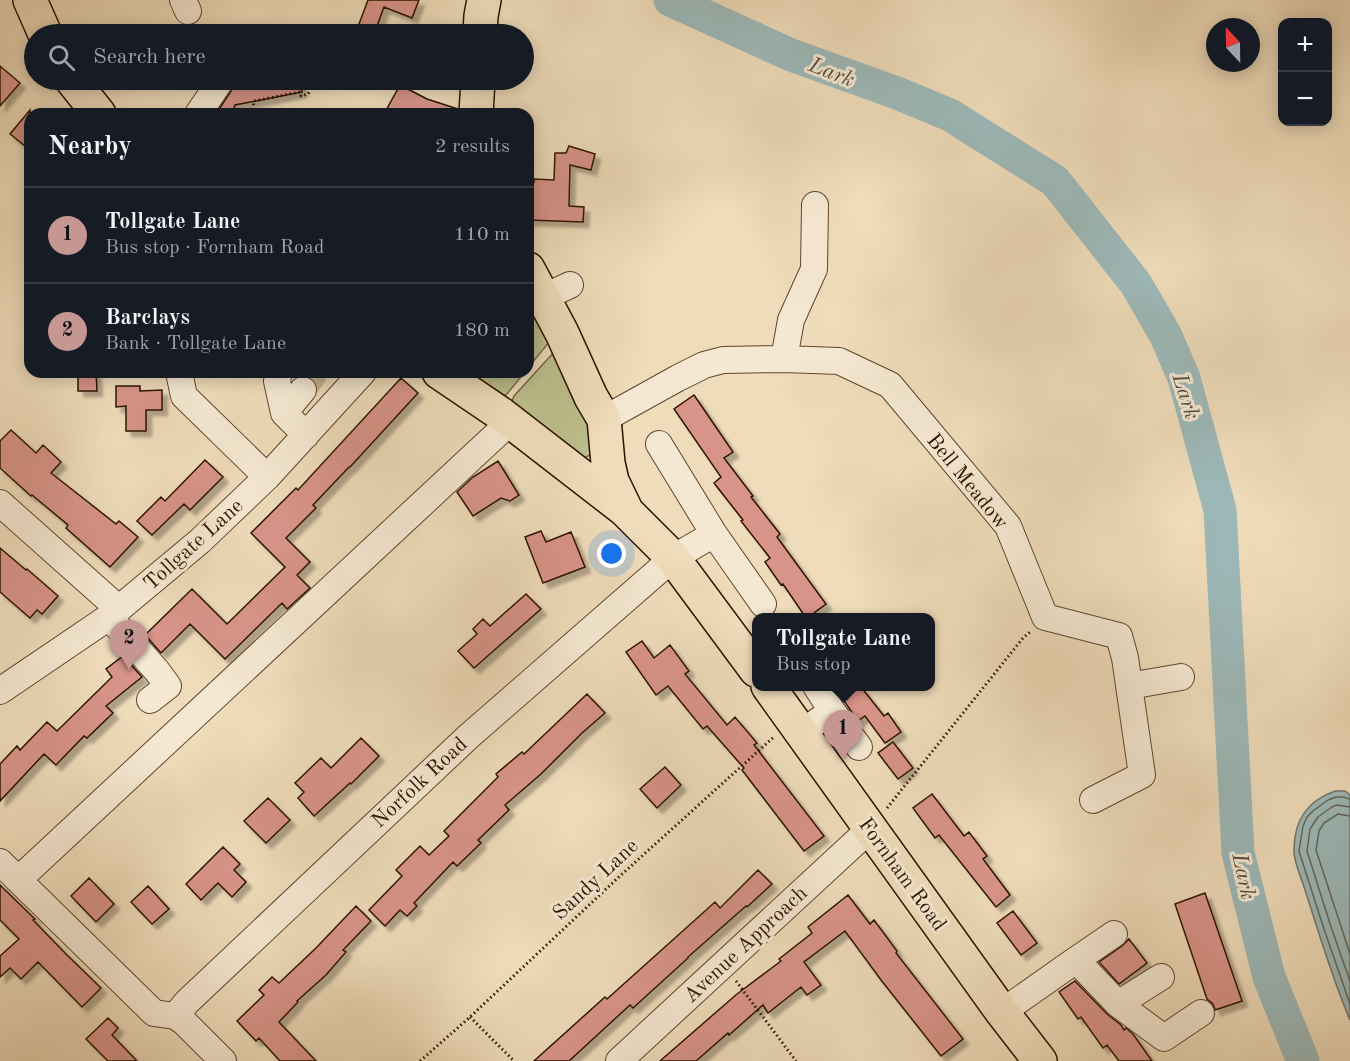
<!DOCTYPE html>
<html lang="en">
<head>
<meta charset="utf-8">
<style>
	:root { --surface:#171b24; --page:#242831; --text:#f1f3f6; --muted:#9ea1a6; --line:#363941; --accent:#c59692 }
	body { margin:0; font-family:"Old Standard TT",serif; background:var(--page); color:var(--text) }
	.controls { position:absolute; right:18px; top:18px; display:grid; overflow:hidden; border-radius:12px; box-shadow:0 3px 15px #0003 }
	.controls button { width:54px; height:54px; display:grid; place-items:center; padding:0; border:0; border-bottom:2px solid var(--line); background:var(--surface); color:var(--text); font:30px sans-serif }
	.compass { position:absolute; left:1206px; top:18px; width:54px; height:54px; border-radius:50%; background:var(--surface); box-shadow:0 3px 15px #0003; rotate:338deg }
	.you { position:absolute; left:612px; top:554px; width:21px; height:21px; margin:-15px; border:4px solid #fff; border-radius:50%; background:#1a73e8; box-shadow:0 0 0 9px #1a73e833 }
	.badge { display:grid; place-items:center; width:39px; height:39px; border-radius:50%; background:var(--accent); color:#111; font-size:20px; font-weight:700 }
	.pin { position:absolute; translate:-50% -50px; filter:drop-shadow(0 2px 3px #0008) }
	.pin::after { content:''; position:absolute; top:32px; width:21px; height:18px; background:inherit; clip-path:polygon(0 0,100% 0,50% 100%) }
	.popup { position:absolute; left:752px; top:613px; width:183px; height:78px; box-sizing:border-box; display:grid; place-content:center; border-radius:12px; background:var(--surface); filter:drop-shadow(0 2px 4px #0005); font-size:20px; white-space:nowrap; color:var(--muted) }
	.popup b { font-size:22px; color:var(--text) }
	.popup::after { content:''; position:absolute; left:50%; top:100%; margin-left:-12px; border:12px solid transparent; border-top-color:var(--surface) }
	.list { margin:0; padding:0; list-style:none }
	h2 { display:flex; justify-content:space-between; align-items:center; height:78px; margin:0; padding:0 24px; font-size:26px }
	h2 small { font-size:20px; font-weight:400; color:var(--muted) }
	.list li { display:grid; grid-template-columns:39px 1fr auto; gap:18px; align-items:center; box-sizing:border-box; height:96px; padding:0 24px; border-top:2px solid var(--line) }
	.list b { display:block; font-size:22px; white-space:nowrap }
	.list p { margin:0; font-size:20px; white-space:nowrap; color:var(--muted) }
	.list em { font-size:20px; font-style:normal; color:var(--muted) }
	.icon { flex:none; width:33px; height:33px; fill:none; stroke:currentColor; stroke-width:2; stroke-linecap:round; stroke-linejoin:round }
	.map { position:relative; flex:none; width:1350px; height:1061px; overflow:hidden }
	.search { position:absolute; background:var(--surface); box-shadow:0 3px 15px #0003; left:24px; top:24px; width:510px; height:66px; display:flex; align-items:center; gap:15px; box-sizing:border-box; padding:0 21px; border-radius:33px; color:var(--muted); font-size:22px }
	.panel { position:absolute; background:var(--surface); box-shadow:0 3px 15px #0003; left:24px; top:108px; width:510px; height:270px; border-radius:18px }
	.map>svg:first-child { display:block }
</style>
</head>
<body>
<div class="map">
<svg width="1350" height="1061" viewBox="0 0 1350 1061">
	<defs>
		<filter id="shadow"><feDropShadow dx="5.5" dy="5.5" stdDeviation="1.5" flood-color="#0004"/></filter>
	</defs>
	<rect width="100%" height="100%" fill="#efdcba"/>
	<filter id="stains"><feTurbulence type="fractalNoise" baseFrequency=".00333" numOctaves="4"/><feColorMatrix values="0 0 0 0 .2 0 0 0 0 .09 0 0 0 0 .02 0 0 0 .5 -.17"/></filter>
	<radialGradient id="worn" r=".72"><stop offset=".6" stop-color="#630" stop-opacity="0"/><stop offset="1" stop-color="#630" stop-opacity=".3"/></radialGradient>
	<path fill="#bcbf8d" stroke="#756946" stroke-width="1.5" d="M528 295 550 341 528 368Z
		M554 352 589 417 594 453 580 460 510 406 514 396Z
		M462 372H525L506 395H496Z"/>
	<path fill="#9db9b9" stroke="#71776f" stroke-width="1.5" d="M1335 791H1345L1350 795V1020C1332 978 1319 933 1305 890 1302 879 1293 861 1294 850 1294 820 1307 801 1335 791Z"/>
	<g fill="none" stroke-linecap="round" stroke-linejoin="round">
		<path stroke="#66665c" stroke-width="1.5" d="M1350 799 1343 797H1336L1328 800 1313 811 1307 817 1303 826 1299 851 1324 929 1350 1004
			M1350 807 1337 805 1332 807 1318 817 1310 829 1307 851 1331 927 1350 981
			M1350 816 1338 814 1324 823 1319 831 1316 850 1350 954"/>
		<path stroke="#9db9b9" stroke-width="33" d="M670 0 791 55 897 93 950 115 1055 181 1136 284 1166 336 1184 378 1220 510 1238 853 1269 977 1303 1061"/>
	</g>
	<path fill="#d89489" stroke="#2e1300" stroke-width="1.5" filter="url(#shadow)" d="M368 0H419L412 18 384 7 374 34H364L356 32Z
		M0 66 20 83 0 106Z
		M248 80H299L302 92 235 105 232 114H216L233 88 236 81Z
		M400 85 427 99 458 109 457 114H384Z
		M30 110V150L10 134Z
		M569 146 595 154 591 170 570 165 569 206 584 207 583 222 528 220V182H534V179L554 180 555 153H566Z
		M78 372H96L97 391H78Z
		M401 378 418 393 350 467H349L313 505 316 508 286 538 310 562 297 575 310 588 287 609 282 603 225 659 190 624 161 653 145 635 192 589 227 624 285 567 251 533 296 488 298 490Z
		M116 386H140V391L162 390V410H146V431H126V406L116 407Z
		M694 395 733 452 724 458 753 496 751 497 780 534 777 537 826 604 807 618H806L783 584 781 585 765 562 770 558 741 521 743 520 714 483 721 477 674 409Z
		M11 430 36 453 43 445 61 462 51 473 116 524 119 521 138 537 110 567 66 528 68 525 32 495 31 496 0 468V441Z
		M205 460 223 477 190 510 184 504 152 535 137 521 161 497 165 501Z
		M498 461 519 495 510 501 501 498 473 516 457 492 473 477Z
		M541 531 546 542 571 532 585 567 543 583 525 537Z
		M0 548 26 570 27 569 58 596 42 614 37 610 30 618 0 592Z
		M526 594 541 609 474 668 458 651 477 634 473 629 483 619 490 626Z
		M642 641 654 658 670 645 689 671 685 674 727 725 735 717 757 743 754 745 824 836 804 851 742 770 744 768 707 726 703 729 668 686 656 695 626 652Z
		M123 656 142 677 106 706 113 713 87 738 84 736 56 765 44 754 0 801V764L17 746 20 750 47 722 57 731 112 677 106 669Z
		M840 687H861L884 716 888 713 901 732 885 743 865 716 858 721 844 701 848 698Z
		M587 694 605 713 582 733 541 774 505 805 509 810 478 840 481 843 457 866 453 862 414 903 417 906 407 916 400 910 385 926 369 910 402 876 396 870 420 846 429 855 449 836 444 831 498 777 496 774 522 752 524 754Z
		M361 738 379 756 351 784 350 783 314 816 298 798 304 792 295 783 321 758 331 768Z
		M893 742 913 768 898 779 878 753Z
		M665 767 681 785 657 808 640 789Z
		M932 794 964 836 969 832 987 856 983 859 1010 895 996 907 939 835 935 838 913 808Z
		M268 798 290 820 266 843 244 821Z
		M223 847 240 864 234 870 246 882 232 897 218 883 201 900 186 884Z
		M758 870 772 884 747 907 746 906 688 957V958L633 1008 630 1005 569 1061H534L605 997 607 999 715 902 720 908Z
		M89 878 114 904 96 922 71 896Z
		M0 885 35 919 33 920 66 954 101 988 82 1007 38 962 21 979 10 968 0 977V956L19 939 0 920Z
		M148 886 169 909 152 924 131 902Z
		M1205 893 1242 1001 1215 1010 1213 1004 1207 999 1175 904Z
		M848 895 870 924 874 920 897 951 896 953 963 1039 941 1056 881 980 845 931 804 962 821 985 807 995 801 987 768 1013 763 1005 729 1035 728 1033 696 1061H660L737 994 781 961 779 959 812 933 808 927Z
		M356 906 371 921 343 950 346 952 326 975 297 1001 298 1002 279 1022 316 1061H280L259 1038 256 1041 237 1021 264 995 259 990 272 977 279 983 316 948Z
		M1013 911 1037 943 1021 955 997 923Z
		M1129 939 1147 963 1119 984 1099 962 1122 946Z
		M1075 981 1107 1014 1121 1025 1124 1030 1126 1028 1133 1034 1152 1061H1119L1107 1045 1103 1048 1081 1017 1078 1019 1059 992Z
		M108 1018 118 1028 112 1035 137 1061H108L86 1039Z"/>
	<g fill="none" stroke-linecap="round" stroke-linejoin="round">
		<path stroke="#c8b495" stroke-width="26" stroke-dasharray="26 13" stroke-linecap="butt" d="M303 390 316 372"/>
		<g stroke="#5e452e" stroke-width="28">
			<path id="minor" d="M183 0 188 11
				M198 114 221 80
				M544 297 570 285
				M784 359 791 320 814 269 815 205
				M179 372 184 396 267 477
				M279 372 277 381 284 413 306 435
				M284 413 303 390
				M604 419 678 378 704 365 723 360 784 359 839 361 890 385 1008 526 1045 617 1119 636 1125 658 1142 775 1093 800
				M659 444 714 534 763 604
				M0 503 119 609
				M109 617 157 671 168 686 150 700
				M1129 686 1181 677
				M0 691 109 617 200 541 267 477 363 372
				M832 711 859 747
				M801 733 832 711 816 686
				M0 862 154 1013 175 1016 184 1022 223 1061
				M18 880 511 421
				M1076 960 1114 934
				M1118 1004 1161 977
				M1002 1012 1076 960 1118 1004 1164 1038 1201 1013
				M175 1016 187 1002 469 736 673 558 714 534
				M619 1061 871 828"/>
		</g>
		<g stroke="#2e1300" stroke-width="36">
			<path id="major" d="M30 0 45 34
				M480 34 481 16 484 0
				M72 80 99 114
				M476 114 478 80
				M528 269 562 333 591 397 604 419 608 463 612 481 625 508
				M439 372 501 414 625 510 673 558 756 670
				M768 686 1002 1012 1040 1061"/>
		</g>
		<path stroke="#2e1300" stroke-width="3" stroke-dasharray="1.5 3" stroke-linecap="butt" d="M252 114 254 101 300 92 301 96 308 94C311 90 313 84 311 80
			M887 808 1023 638 1030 632
			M736 981 796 1061
			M470 1017 514 1061
			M420 1061 470 1017 621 875 775 736"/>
		<use href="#minor" stroke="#f5e8d2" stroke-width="26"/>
		<use href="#major" stroke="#efdcba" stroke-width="33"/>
	</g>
	<g text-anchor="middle" stroke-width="6" stroke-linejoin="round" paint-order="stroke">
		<g font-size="21" fill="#2e1300" stroke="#f5e8d2">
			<text transform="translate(968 481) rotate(51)" y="7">Bell Meadow</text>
			<text transform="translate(193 544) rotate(-42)" y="7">Tollgate Lane</text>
			<text transform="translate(419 782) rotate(-43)" y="7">Norfolk Road</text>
			<text transform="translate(903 874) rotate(54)" y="7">Fornham Road</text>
			<text transform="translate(595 879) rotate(-43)" y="7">Sandy Lane</text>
			<text transform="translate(745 944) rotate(-43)" y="7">Avenue Approach</text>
		</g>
		<g font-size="22" font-style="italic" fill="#554d41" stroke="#f5e8d2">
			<text transform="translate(832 71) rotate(21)" y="8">Lark</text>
			<text transform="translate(1187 396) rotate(72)" y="8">Lark</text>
			<text transform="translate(1245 876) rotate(78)" y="8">Lark</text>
		</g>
	</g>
	<rect width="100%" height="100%" filter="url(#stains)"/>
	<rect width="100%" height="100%" fill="url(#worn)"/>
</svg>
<div class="controls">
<button>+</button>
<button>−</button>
</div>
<svg class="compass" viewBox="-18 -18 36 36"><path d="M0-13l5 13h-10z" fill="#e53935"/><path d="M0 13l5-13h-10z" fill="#9ea1a6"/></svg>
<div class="you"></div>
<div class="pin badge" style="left:843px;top:760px">1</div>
<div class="popup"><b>Tollgate Lane</b>Bus stop</div>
<div class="pin badge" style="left:129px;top:670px">2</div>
<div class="search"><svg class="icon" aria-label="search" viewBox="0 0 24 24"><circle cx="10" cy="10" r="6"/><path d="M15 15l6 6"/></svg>Search here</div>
<section class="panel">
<h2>Nearby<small>2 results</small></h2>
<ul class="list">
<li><span class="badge">1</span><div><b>Tollgate Lane</b><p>Bus stop · Fornham Road</p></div><em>110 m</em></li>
<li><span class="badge">2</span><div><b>Barclays</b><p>Bank · Tollgate Lane</p></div><em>180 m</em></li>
</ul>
</section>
</div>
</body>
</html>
